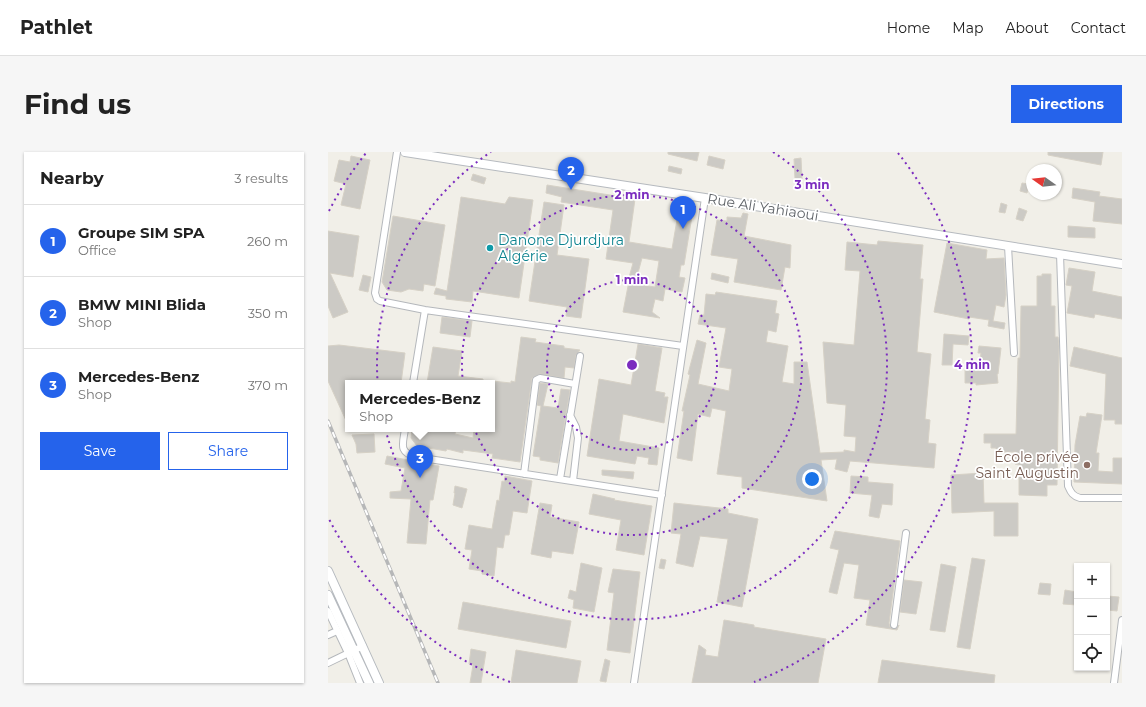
<!DOCTYPE html>
<html lang="en">
<head>
<meta charset="utf-8">
<style>
	:root { --surface:#fff; --page:#f6f6f6; --text:#222; --muted:#767676; --line:#e0e0e0; --accent:#2563eb }
	body { margin:0; font-family:Montserrat,sans-serif; background:var(--page); color:var(--text) }
	.controls { position:absolute; right:12px; bottom:12px; display:grid; overflow:hidden; border-radius:0px; box-shadow:0 1px 3px #0004 }
	.controls button { width:36px; height:36px; display:grid; place-items:center; padding:0; border:0; border-bottom:1px solid var(--line); background:var(--surface); color:var(--text); font:20px sans-serif }
	.compass { position:absolute; left:698px; top:12px; width:36px; height:36px; border-radius:50%; background:var(--surface); box-shadow:0 1px 3px #0004; rotate:285deg }
	.you { position:absolute; left:484px; top:327px; width:14px; height:14px; margin:-10px; border:3px solid #fff; border-radius:50%; background:#1a73e8; box-shadow:0 0 0 6px #1a73e833 }
	.badge { display:grid; place-items:center; width:26px; height:26px; border-radius:50%; background:var(--accent); color:#fff; font-size:13px; font-weight:700 }
	.pin { position:absolute; translate:-50% -33px; filter:drop-shadow(0 1px 2px #0008) }
	.pin::after { content:''; position:absolute; top:21px; width:14px; height:12px; background:inherit; clip-path:polygon(0 0,100% 0,50% 100%) }
	.popup { position:absolute; left:17px; top:228px; width:150px; height:52px; box-sizing:border-box; display:grid; place-content:center; border-radius:0px; background:var(--surface); filter:drop-shadow(0 1px 3px #0005); font-size:13px; white-space:nowrap; color:var(--muted) }
	.popup b { font-size:15px; color:var(--text) }
	.popup::after { content:''; position:absolute; left:50%; top:100%; margin-left:-8px; border:8px solid transparent; border-top-color:var(--surface) }
	.list { margin:0; padding:0; list-style:none }
	h2 { display:flex; justify-content:space-between; align-items:center; height:52px; margin:0; padding:0 16px; font-size:17px }
	h2 small { font-size:13px; font-weight:400; color:var(--muted) }
	.list li { display:grid; grid-template-columns:26px 1fr auto; gap:12px; align-items:center; box-sizing:border-box; height:72px; padding:0 16px; border-top:1px solid var(--line) }
	.list b { display:block; font-size:15px; white-space:nowrap }
	.list p { margin:0; font-size:13px; white-space:nowrap; color:var(--muted) }
	.list em { font-size:13px; font-style:normal; color:var(--muted) }
	.actions { display:flex; gap:8px; padding:12px 16px }
	.actions a { flex:1; padding:9px 0; border:1px solid var(--accent); border-radius:0px; text-align:center; font-size:14px; color:var(--accent) }
	.actions .main { background:var(--accent); color:#fff }
	.icon { flex:none; width:22px; height:22px; fill:none; stroke:currentColor; stroke-width:2; stroke-linecap:round; stroke-linejoin:round }
	.map { position:relative; flex:none; width:794px; height:531px; overflow:hidden; border-radius:0px }
	header { display:flex; align-items:center; gap:24px; box-sizing:border-box; height:56px; padding:0 20px; background:var(--surface); border-bottom:1px solid var(--line) }
	header strong { font-size:19px }
	nav { display:flex; gap:22px; margin-inline-start:auto; font-size:14px }
	.intro { display:flex; align-items:center; justify-content:space-between; box-sizing:border-box; height:96px; padding:0 24px }
	h1 { margin:0; font-size:28px }
	.button { padding:10px 18px; border-radius:0px; background:var(--accent); color:#fff; font-size:14px; font-weight:700 }
	main { display:flex; gap:24px; padding:0 24px }
	aside { flex:1; background:var(--surface); border-radius:0px; box-shadow:0 1px 3px #0004 }
	.map>svg:first-child { display:block }
</style>
</head>
<body>
<header>
<strong>Pathlet</strong>
<nav><a>Home</a><a>Map</a><a>About</a><a>Contact</a></nav>
</header>
<div class="intro"><h1>Find us</h1><a class="button">Directions</a></div>
<main>
<aside>
<h2>Nearby<small>3 results</small></h2>
<ul class="list">
<li><span class="badge">1</span><div><b>Groupe SIM SPA</b><p>Office</p></div><em>260 m</em></li>
<li><span class="badge">2</span><div><b>BMW MINI Blida</b><p>Shop</p></div><em>350 m</em></li>
<li><span class="badge">3</span><div><b>Mercedes-Benz</b><p>Shop</p></div><em>370 m</em></li>
</ul>
<div class="actions"><a class="main">Save</a><a>Share</a></div>
</aside>
<div class="map">
<svg width="794" height="531" viewBox="0 0 794 531">
	<rect width="100%" height="100%" fill="#f1efe8"/>
	<path fill="#cccac5" stroke="#d6d1c6" fill-rule="evenodd" d="M340 0H371L369 9 340 2Z
		M720 0H775L773 13 720 3Z
		M23 4 42 8 32 57 13 53 18 32 6 29 11 8 22 10Z
		M381 4 397 8 395 17 379 13Z
		M473 6 474 27H467L466 7Z
		M341 14 354 17 353 22 340 19Z
		M145 22 158 26 156 32 143 28Z
		M694 31 701 32 699 41 692 39Z
		M219 33 307 47 301 90 344 97 350 62 364 64 356 113H353L351 125 357 126 354 140 337 137 335 149 327 147 324 160 332 166 295 160 301 129H300L305 111 278 107 285 58 233 50 234 45 218 41ZM314 106 331 109 327 135 307 132Z
		M745 36 772 40 771 44 794 47V72L765 69 767 50 744 46Z
		M133 45 177 52 181 45 205 48 191 146 145 139 144 150 118 147V144L106 142 108 136 119 139Z
		M216 50 236 53 229 103 261 107 253 166 238 164 239 155 201 149Z
		M673 51 679 53 677 61 671 60Z
		M691 56 699 59 695 69 688 67Z
		M415 61 420 62 416 84 463 93 462 116 457 115 453 138 406 130 410 107 383 103 389 68 399 69V65L413 66Z
		M65 64 117 73 107 134 96 132 95 139 81 137 73 140 59 138 54 130Z
		M740 74 767 76V86L740 85Z
		M0 79 31 84 25 125 2 121 20 160 5 166 0 154Z
		M550 89 595 93 592 127H595L589 200 603 202 597 267 602 268 600 291 608 292 606 316 522 309 519 320 507 317 509 307 493 308 499 349 414 336V325L389 322 398 259 384 256 382 265 370 262 364 309 349 306 356 259H354L362 223 360 222 369 188 378 191 370 232 401 239 404 217 391 215 398 176 370 172 372 163H376L378 142 387 143 388 140 449 149 447 161 451 162 448 180 440 178 438 190 460 194 454 230 466 232V210H479L492 301 516 300V298L527 300 528 285 516 284 518 253 499 251 495 190 526 193 532 119 517 118 519 90 549 93Z
		M619 91 659 98 658 107 676 106 678 143 676 155 668 153 665 169 677 171 676 177 660 174 661 168 641 165V167L606 160Z
		M741 116 767 120 764 139 794 145V167L767 162 766 166 739 161 744 134 738 133Z
		M384 121 401 125 400 131 383 127Z
		M714 122H723V154H727V185H730L731 194 729 333H719V344L691 343V313L687 312 688 300H668V296H663V291H656V282H688L690 206H692L693 154H709V124H714Z
		M35 123 43 125 40 140 31 138Z
		M114 165 144 169 142 185 112 181Z
		M616 182 641 184 640 193 625 192 624 213H614Z
		M193 185 208 187 207 190 236 194V196L252 198 248 203 246 216 237 215 236 226 212 222 204 226 192 310 164 306 165 302 135 298V301L119 297 118 299 89 294 83 286 84 277H128L127 282 145 286 146 277H164V229L183 231V229L187 230Z
		M310 192 334 196 327 239 337 241 336 245H340L336 271 295 262 291 289 331 296 329 313 320 312 321 306 309 304 307 312 259 304 271 227 303 233Z
		M11 193 77 201 73 231H20V273L0 229V194Z
		M651 194 673 196 670 222H669L670 231 648 233V231H637V218H651L653 201H650Z
		M105 195 134 199 130 224 155 227V231H99Z
		M746 195 794 206V272H787V268H776L778 222 742 214Z
		M212 231 220 232 215 254 230 256 233 237 242 238 230 311 212 308V305L205 304 213 254 209 253Z
		M759 261 774 263 768 301H771L770 319 785 320V306H794V332L746 330 747 293 752 264 758 265Z
		M46 282 47 300 29 301 28 292 24 283Z
		M59 304 111 314 105 348H102L98 392 79 391 83 347 62 346V340L73 339 77 316 57 312Z
		M274 318 306 320 305 327 274 323Z
		M655 321 656 351H690V384H666V359L624 361 623 323Z
		M177 324 204 329 199 361 185 359 181 383H177L175 396 169 395 166 424 154 422V419L141 417 144 398 137 397 141 373 164 377 169 348 171 349 174 329 176 330Z
		M523 324 540 325V330L565 332 564 353 554 352 551 366 541 364 544 343 522 341Z
		M127 334 139 337 134 356 125 353 127 341H126Z
		M265 342 287 347 286 348 324 354 316 403 288 398 293 368 261 362Z
		M212 351 224 353 222 365 251 370 245 402 224 399 223 406 203 402Z
		M346 351 400 357V361L430 367 414 455 389 450 400 387 372 384 365 415 348 411 353 382 343 381Z
		M507 379 572 389 561 471 562 475 565 477 569 476 571 473 569 478 538 473 542 448 526 446 531 413 516 411 509 442 501 440 511 398 502 396Z
		M644 406 657 408 642 497 629 495Z
		M333 407 338 408 336 417 331 416Z
		M253 411 274 416 266 460 245 456 246 448 240 446 242 438 248 440Z
		M613 412 628 415 617 480 602 478Z
		M285 417 312 420 302 501 279 498 286 441 280 440Z
		M576 428 594 430 588 462 572 460Z
		M712 431 723 432 722 443 710 442Z
		M737 438 749 440V453L735 452Z
		M779 444 791 445 789 459 779 458Z
		M135 450 243 469 238 496 130 477Z
		M396 468 426 473V475L498 487 490 531H364L371 493 378 498 377 503 390 505Z
		M143 497 158 500 153 531H142L145 513 141 512Z
		M188 498 253 509 249 531H183Z
		M277 507 282 509 278 530 272 529Z
		M554 508 667 523 666 531H550Z"/>
	<g fill="none" stroke-linecap="round" stroke-linejoin="round">
		<g stroke="#b5b8bc" stroke-width="8">
			<path id="street" d="M69 0 47 141 49 147 52 149 97 158 355 194
				M680 94 686 201
				M732 102 740 334C743 341 745 344 752 346H794
				M85 231 97 158
				M242 263 248 275 250 286 245 329
				M77 277C75 292 70 300 88 305L334 343
				M196 322 208 228 212 226 247 232
				M232 327 252 204
				M0 459 20 501 32 531
				M566 473 578 381
				M0 483 9 479
				M0 511 35 494
				M306 531 377 46
				M786 531 794 468"/>
		</g>
		<g stroke="#b6babf" stroke-width="10">
			<path id="secondary" d="M77 0 377 46 794 112
				M0 419 51 531
				M0 443 41 531"/>
		</g>
		<use href="#street" stroke="#fff" stroke-width="6"/>
		<use href="#secondary" stroke="#fff" stroke-width="8"/>
		<g stroke="#b6b7b8" stroke-width="3.5">
			<path id="rail" d="M0 269 110 531"/>
		</g>
		<use href="#rail" stroke="#fff" stroke-width="2" stroke-dasharray="6" stroke-linecap="butt"/>
	</g>
	<g fill="none" stroke="#7b2cbf" stroke-width="2" stroke-dasharray="2 4">
		<circle cx="304" cy="213" r="85"/>
		<circle cx="304" cy="213" r="170"/>
		<path d="M445 0A255 255 0 1 1 163 0"/>
		<path d="M182 530A340 340 0 0 1 1 367M1 59A340 340 0 0 1 38 1M570 1A340 340 0 0 1 426 530"/>
	</g>
	<circle fill="#0f9aa8" stroke="#fff" stroke-width="1.5" cx="162" cy="96" r="4"/>
	<circle fill="#8d6e63" stroke="#fff" stroke-width="1.5" cx="759" cy="313" r="4"/>
	<g text-anchor="middle" stroke-width="3.5" stroke-linejoin="round" paint-order="stroke">
		<g font-size="14" fill="#5f6368" stroke="#fff">
			<text transform="translate(435 55) rotate(9)" y="5">Rue Ali Yahiaoui</text>
		</g>
		<g font-size="14" fill="#0d838f" stroke="#fff" text-anchor="start">
			<text x="170" y="93">Danone Djurdjura<tspan x="170" dy="16">Algérie</tspan></text>
		</g>
		<g font-size="14" fill="#785e54" stroke="#fff" text-anchor="end">
			<text x="751" y="310">École privée<tspan x="751" dy="16">Saint Augustin</tspan></text>
		</g>
	</g>
	<circle cx="304" cy="213" r="6" fill="#7b2cbf" stroke="#fff" stroke-width="2"/>
	<g font-size="12" text-anchor="middle" font-weight="bold" fill="#7b2cbf" stroke="#fff" stroke-width="3.5" stroke-linejoin="round" paint-order="stroke">
		<text x="484" y="37">3 min</text>
		<text x="304" y="47">2 min</text>
		<text x="304" y="132">1 min</text>
		<text x="644" y="217">4 min</text>
	</g>
</svg>
<div class="controls">
<button>+</button>
<button>−</button>
<button><svg class="icon" aria-label="locate" viewBox="0 0 24 24"><circle cx="12" cy="12" r="6"/><path d="M12 2v4M12 18v4M2 12h4M18 12h4"/></svg></button>
</div>
<svg class="compass" viewBox="-18 -18 36 36"><path d="M0-13l5 13h-10z" fill="#e53935"/><path d="M0 13l5-13h-10z" fill="#767676"/></svg>
<div class="you"></div>
<div class="pin badge" style="left:355px;top:77px">1</div>
<div class="pin badge" style="left:243px;top:38px">2</div>
<div class="pin badge" style="left:92px;top:326px">3</div>
<div class="popup"><b>Mercedes-Benz</b>Shop</div>
</div>
</main>
</body>
</html>
